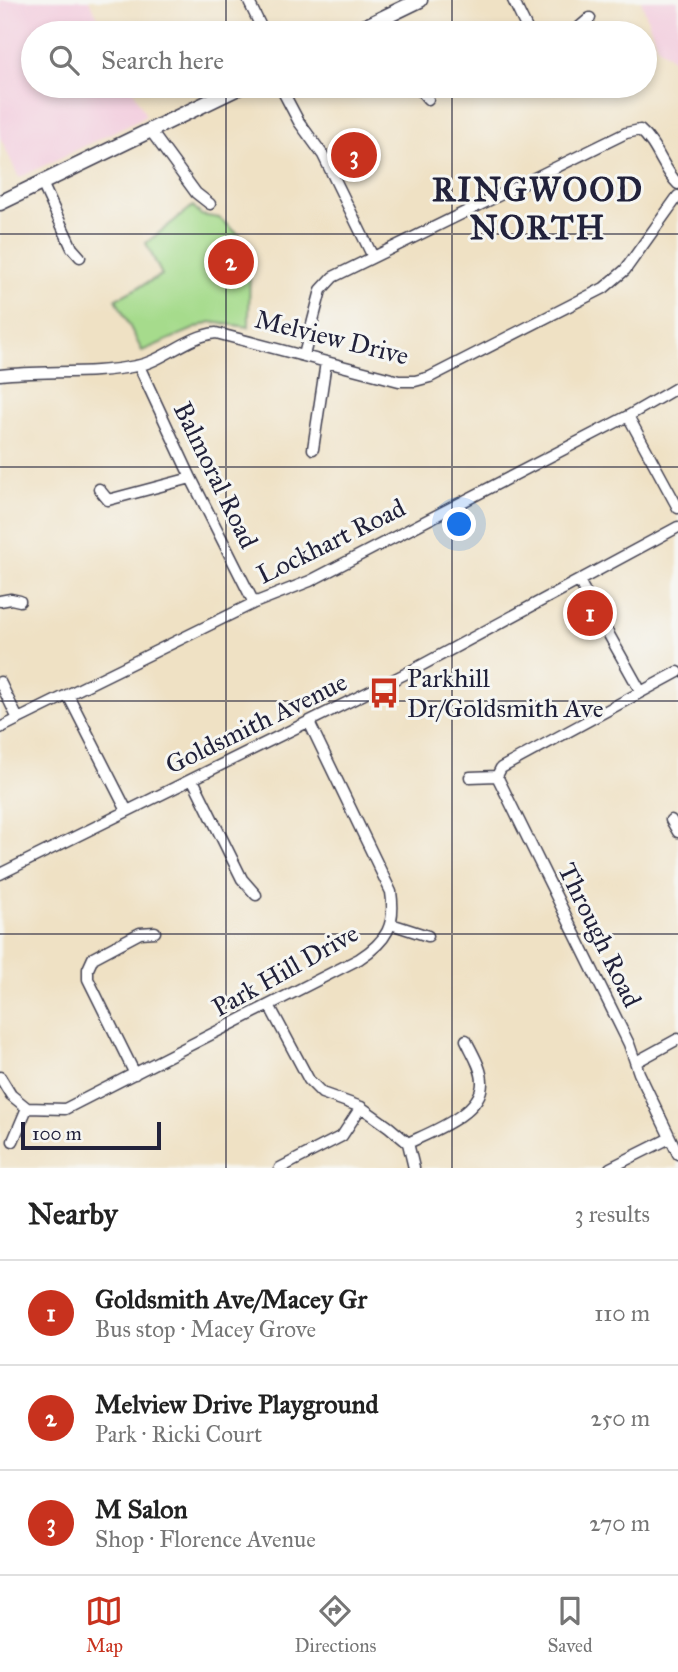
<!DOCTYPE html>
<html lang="en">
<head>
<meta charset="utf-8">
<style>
	:root { --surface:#fff; --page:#f2f2f2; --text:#222; --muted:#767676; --line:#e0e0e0; --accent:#c8321e }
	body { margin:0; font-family:"IM FELL Great Primer",serif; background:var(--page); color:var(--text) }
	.scale { position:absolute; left:21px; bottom:18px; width:140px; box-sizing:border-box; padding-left:7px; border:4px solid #22223b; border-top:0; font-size:19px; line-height:24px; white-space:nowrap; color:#22223b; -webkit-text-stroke:5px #f6f6f2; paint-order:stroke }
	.you { position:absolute; left:460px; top:525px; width:24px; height:24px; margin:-18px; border:5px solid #fff; border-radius:50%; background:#1a73e8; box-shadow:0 0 0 10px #1a73e833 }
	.badge { display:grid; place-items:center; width:46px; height:46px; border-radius:50%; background:var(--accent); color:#fff; font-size:23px; font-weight:700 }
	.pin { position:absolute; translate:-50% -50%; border:4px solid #fff; box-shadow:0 2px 7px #0006 }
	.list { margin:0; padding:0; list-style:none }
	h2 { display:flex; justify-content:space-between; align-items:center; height:91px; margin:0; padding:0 28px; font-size:30px }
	h2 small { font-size:23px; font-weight:400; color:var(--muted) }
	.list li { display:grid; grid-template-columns:46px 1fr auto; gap:21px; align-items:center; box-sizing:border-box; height:105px; padding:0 28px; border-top:2px solid var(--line) }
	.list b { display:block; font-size:26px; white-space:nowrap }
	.list p { margin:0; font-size:23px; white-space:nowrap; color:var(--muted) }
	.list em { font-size:23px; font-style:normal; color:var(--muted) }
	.icon { flex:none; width:38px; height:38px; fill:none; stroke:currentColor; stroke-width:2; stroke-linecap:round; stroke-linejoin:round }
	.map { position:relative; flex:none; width:678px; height:1168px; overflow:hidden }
	.search { position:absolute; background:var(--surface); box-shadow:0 4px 10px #0003; left:21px; right:21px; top:21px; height:77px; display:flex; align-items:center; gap:18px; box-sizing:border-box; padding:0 24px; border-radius:38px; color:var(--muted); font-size:26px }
	.sheet { height:406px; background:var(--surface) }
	nav { display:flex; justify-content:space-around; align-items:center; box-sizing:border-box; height:98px; border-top:2px solid var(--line); background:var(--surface); font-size:19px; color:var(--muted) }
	nav a { display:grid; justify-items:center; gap:4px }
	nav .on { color:var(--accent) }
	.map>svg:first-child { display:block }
</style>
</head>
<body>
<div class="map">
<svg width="678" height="1168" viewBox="0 0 678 1168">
	<rect width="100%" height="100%" fill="#f6f6f2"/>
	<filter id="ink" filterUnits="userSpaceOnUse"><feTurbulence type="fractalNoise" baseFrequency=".0143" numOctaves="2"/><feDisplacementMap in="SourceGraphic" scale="14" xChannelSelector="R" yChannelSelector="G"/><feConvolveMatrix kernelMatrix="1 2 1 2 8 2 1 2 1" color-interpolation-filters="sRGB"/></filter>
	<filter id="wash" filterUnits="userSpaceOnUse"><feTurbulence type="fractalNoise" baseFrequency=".00686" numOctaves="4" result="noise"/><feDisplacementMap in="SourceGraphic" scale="28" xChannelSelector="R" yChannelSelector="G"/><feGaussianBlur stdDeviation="1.57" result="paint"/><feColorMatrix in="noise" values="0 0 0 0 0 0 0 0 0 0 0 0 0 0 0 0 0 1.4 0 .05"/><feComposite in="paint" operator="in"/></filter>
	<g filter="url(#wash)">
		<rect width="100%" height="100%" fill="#efe1c4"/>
		<path fill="#f3cfdf" d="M0 0H89L106 33H33V86H131L146 116 19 178 0 137Z
			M641 0H678V64L657 46Z"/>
		<path fill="#a6db8c" stroke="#647e64" stroke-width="2" d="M193 206 201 215 219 218 250 244 249 327 210 322 142 351 116 299 162 275 146 243Z"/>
	</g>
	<g filter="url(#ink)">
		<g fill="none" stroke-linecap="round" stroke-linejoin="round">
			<g stroke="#413f50" stroke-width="13">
				<path id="minor" d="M248 0 264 33
					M513 0 529 33
					M383 18 390 33
					M567 33 576 30 590 18
					M280 86 299 122 323 155 373 257
					M417 86 428 99
					M150 130 196 193 210 204
					M42 183 72 248 80 257
					M304 355 321 290 333 277 626 133 640 130C658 145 662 168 678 184
					M139 366 191 478 254 603
					M0 375C45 370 92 375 136 366 164 361 187 336 216 333L399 381H415L430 377 604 288 625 270 678 196
					M628 416 678 508
					M313 449 326 362
					M99 489 108 500 191 478
					M579 581 641 692
					M0 601 11 599 20 601
					M0 682 18 719
					M68 695 127 811
					M0 728 254 603 310 581 628 416 678 387
					M497 776 629 1044 639 1073 678 1154
					M470 777 497 776 501 768 678 672
					M193 780 242 879 256 895
					M671 820 678 832
					M0 874 411 671 678 527
					M391 924 428 936
					M269 1005 309 1080 322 1093 361 1107 389 1127 408 1143 414 1168
					M636 1062 678 1039
					M135 1074 88 979V969L93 958 140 933 155 932
					M0 1077 11 1095 27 1108 65 1109 359 959C387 941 396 925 391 892L309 722
					M13 1141 27 1108
					M408 1143C431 1132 483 1113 482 1082 482 1068 472 1053 466 1040
					M280 1168 342 1136 361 1107
					M610 1168 670 1138"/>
			</g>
			<g stroke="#413f50" stroke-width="17">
				<path id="tertiary" d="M352 33 420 0
					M0 203 242 86"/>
			</g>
			<use href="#minor" stroke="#fff" stroke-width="10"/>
			<use href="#tertiary" stroke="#fff" stroke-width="14"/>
		</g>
	</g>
	<path fill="none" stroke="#22223b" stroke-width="2" stroke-opacity="0.55" d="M226 0V33M452 0V33M226 86V1168M452 86V1168M0 234H678M0 467H678M0 701H678M0 934H678"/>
	<defs>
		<g id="bus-bare" transform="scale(2.415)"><path d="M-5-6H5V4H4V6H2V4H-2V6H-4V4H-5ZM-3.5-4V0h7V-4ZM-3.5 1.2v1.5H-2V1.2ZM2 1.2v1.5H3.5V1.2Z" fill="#c8321e" stroke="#f6f6f2" stroke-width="2.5" paint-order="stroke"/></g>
	</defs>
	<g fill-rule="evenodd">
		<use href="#bus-bare" x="384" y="693"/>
	</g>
	<g text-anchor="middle" stroke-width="6" stroke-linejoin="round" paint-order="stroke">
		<g font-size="26" fill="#22223b" stroke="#f6f6f2">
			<text transform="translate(332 337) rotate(14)" y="9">Melview Drive</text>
			<text transform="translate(216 475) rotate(64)" y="9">Balmoral Road</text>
			<text transform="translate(331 541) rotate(-26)" y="9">Lockhart Road</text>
			<text transform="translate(256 723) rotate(-26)" y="9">Goldsmith Avenue</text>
			<text transform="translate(600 935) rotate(64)" y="9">Through Road</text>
			<text transform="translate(285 970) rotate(-29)" y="9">Park Hill Drive</text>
		</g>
		<g font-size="26" fill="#22223b" stroke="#f6f6f2" text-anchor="start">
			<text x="407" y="687">Parkhill<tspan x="407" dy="30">Dr/Goldsmith Ave</tspan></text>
		</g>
		<g font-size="33" font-weight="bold" letter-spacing="2" fill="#22223b" stroke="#f6f6f2">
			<text x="538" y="201">RINGWOOD<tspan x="538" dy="38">NORTH</tspan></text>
		</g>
	</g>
</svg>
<div class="scale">100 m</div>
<div class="you"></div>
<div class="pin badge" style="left:590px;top:613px">1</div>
<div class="pin badge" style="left:231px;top:262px">2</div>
<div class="pin badge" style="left:354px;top:155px">3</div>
<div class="search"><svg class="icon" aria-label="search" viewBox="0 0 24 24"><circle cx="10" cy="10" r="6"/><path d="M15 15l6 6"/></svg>Search here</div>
</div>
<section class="sheet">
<h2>Nearby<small>3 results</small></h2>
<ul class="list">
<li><span class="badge">1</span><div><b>Goldsmith Ave/Macey Gr</b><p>Bus stop · Macey Grove</p></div><em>110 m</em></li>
<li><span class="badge">2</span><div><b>Melview Drive Playground</b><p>Park · Ricki Court</p></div><em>250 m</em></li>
<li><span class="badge">3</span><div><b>M Salon</b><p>Shop · Florence Avenue</p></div><em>270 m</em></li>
</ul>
</section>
<nav>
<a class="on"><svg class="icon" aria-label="map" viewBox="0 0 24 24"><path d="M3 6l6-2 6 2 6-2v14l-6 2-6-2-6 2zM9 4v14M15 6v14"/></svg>Map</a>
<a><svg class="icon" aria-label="directions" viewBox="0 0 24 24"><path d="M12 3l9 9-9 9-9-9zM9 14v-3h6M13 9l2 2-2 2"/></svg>Directions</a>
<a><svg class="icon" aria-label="saved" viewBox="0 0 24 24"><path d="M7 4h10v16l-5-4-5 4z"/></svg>Saved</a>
</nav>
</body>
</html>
